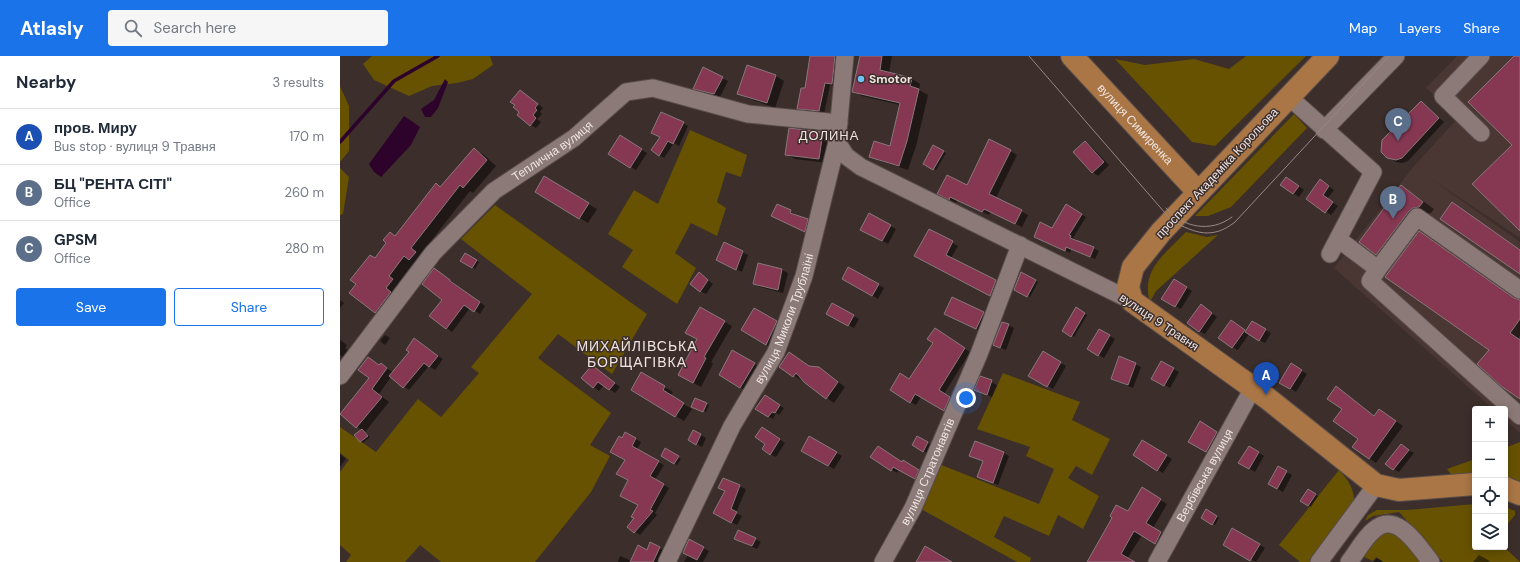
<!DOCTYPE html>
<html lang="en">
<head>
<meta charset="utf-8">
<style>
	:root { --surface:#fff; --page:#f6f6f7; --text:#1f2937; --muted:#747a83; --line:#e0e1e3; --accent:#1a73e8 }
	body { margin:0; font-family:"DM Sans",sans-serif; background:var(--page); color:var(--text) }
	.controls { position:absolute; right:12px; bottom:12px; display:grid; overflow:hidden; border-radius:4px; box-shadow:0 2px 10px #0003 }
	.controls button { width:36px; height:36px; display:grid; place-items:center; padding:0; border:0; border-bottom:1px solid var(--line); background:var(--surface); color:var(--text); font:20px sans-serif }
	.you { position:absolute; left:626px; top:342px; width:14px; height:14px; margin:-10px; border:3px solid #fff; border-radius:50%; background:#1a73e8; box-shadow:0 0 0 6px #1a73e833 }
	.badge { display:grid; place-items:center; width:26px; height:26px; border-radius:50%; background:var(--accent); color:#fff; font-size:13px; font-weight:700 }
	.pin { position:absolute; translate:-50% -33px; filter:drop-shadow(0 1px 2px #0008) }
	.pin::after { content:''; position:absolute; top:21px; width:14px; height:12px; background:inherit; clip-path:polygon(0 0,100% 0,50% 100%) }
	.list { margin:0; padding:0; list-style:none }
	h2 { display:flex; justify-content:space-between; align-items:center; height:52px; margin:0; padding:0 16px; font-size:17px }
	h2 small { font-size:13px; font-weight:400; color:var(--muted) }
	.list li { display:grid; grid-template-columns:26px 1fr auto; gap:12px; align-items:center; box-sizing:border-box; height:56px; padding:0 16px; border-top:1px solid var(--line) }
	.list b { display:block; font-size:15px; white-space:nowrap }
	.list p { margin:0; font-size:13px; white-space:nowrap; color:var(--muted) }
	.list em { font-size:13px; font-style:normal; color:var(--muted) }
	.actions { display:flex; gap:8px; padding:12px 16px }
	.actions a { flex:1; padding:9px 0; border:1px solid var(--accent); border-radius:4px; text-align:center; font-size:14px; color:var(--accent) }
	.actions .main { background:var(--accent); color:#fff }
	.icon { flex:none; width:22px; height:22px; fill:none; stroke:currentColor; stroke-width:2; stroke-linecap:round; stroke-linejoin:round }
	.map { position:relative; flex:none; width:1180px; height:506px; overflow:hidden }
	header { display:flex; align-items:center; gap:24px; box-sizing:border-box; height:56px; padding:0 20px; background:var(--accent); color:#fff }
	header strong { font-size:19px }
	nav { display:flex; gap:22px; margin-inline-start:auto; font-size:14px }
	.search { width:280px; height:36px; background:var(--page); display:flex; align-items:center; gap:10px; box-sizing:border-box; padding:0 14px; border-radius:4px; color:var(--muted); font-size:15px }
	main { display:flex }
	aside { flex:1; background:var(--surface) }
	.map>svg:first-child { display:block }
</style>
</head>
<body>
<header>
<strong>Atlasly</strong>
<div class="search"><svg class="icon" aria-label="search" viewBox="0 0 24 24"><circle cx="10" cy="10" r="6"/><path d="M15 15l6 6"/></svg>Search here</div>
<nav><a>Map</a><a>Layers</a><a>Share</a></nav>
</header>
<main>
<aside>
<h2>Nearby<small>3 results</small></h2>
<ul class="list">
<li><span class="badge" style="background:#1a4fb4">A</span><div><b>пров. Миру</b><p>Bus stop · вулиця 9 Травня</p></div><em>170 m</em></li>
<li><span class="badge" style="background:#5c6f8a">B</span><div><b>БЦ &quot;РЕНТА СІТІ&quot;</b><p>Office</p></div><em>260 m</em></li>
<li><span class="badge" style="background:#5c6f8a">C</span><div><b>GPSM</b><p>Office</p></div><em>280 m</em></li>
</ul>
<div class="actions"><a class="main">Save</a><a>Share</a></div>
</aside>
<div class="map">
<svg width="1180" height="506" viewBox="0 0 1180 506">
	<rect width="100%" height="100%" fill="#3c2e2b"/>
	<path fill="#4a3632" d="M1117 0H1180V182L1090 122 1180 186V377L1165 364V353H1153L994 212 1074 110 1118 62 1086 32Z"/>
	<path fill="#665200" d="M32 0H150L153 9 133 23 117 27 92 30 69 40 34 24 23 8Z
		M906 0H966L875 90 852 86 775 3 805 9 854 3 889 13Z
		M0 30 9 50V95L0 106Z
		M954 58 967 72 891 151 868 160H855Z
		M350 74 407 99 401 121 386 116 377 146 386 152 377 180 351 167 335 197 356 212 337 248 282 211 293 194 268 178 294 134 318 148Z
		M0 112 9 121 3 158 0 159Z
		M155 149 307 258 272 318 218 278 198 302 271 357 250 389 270 400 251 436 195 506H101L80 489 65 506H6L11 499 0 489V416L9 404 0 397V371L36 396 78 343 101 361 139 317 131 311 192 238 121 183Z
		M846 176 867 181 878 179 816 235 810 246C800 214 826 197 846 176Z
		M663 317 740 346 732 364 770 383 752 419 736 410 728 422 759 440 743 473 718 459 709 480 664 460 654 481 691 502 690 506H677L579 452 599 408 699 448 714 413 686 400 690 391 637 373Z
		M1180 386V425L1165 421V392Z
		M1135 403V419L1112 420 1107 413Z
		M999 414C1010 426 1015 434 1014 450L973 506H960L939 489Z
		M1135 448V491H1164L1180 506H1103L1059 456 1033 460 1025 465 1028 459 1037 454H1067Z
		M1165 451 1175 455V459L1165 471Z
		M1053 475 1061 480 1083 506H1043L1036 501 1033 505 1024 501V496L1039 477Z"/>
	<path fill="#2d032c" d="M105 23 108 26 98 52 91 61H85L81 53 94 44Z
		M64 60 80 71 71 89 41 121 34 116 29 108Z"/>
	<path fill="#0007" d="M471 0H502L498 30 490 29 484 58 464 55 458 52 466 34Z
		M522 0H552L549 17 571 22 580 28 579 34 588 39 576 90 568 114 540 105 531 100 551 91 560 49 522 40 513 35Z
		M436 20 444 25 435 52 407 42 398 37Z
		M382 22 388 25 380 41 354 32Z
		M180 35 203 52 200 56 202 58 197 63 201 66 196 72 191 69Z
		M1081 46 1104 66 1068 105 1062 107 1056 106 1050 102Z
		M343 67 348 70 339 90 334 87 324 102 312 94Z
		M483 76 491 81 488 107 455 103 446 98Z
		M286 84 307 97 296 114 270 98Z
		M745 86 750 89 769 109 758 120 753 116 734 96Z
		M594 90 606 97 596 114 584 108Z
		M134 93 144 99 156 110 133 137 130 135 80 199 85 202 80 209 74 206 59 226 62 229 46 262 10 237 48 187 50 177 56 180Z
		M670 95 677 99 656 142 688 159 682 171 651 156 649 159 617 144 616 147 605 141 627 131Z
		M204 122 257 153 248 167 196 136Z
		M952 125 964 134 959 141 953 137Z
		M986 128 994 134 987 143 998 150 991 159 967 143Z
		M1062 130 1094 153 1091 157 1085 158 1048 205 1037 198Z
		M1112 147 1180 194V217Z
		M437 149 455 158V160L472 166 469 177 437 163Z
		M726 150 746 161 733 182 759 195 755 203 731 193 730 197 695 181 713 173Z
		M530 159 556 173 548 188 522 173Z
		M589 174 618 190 611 202 661 228 656 242 581 203Z
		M385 188 408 199 402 216 383 207Z
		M126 198 139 206 135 213 122 205Z
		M418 209 442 214 448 217 443 237 420 231 414 228Z
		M509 212 544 232 538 243 503 222Z
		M95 213 145 250 140 258 130 252 112 276 91 260 103 244Z
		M681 217 698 226 690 241 675 234Z
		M364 221 373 228 366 238 360 235Z
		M834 224 852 235 841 253 823 243Z
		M0 244 4 247 0 252Z
		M1176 244H1180V280L1178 283 1180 284V341L1151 294Z
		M492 248 519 263 514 272 487 258Z
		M360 252 392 270 371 306 373 308 361 331 339 319 358 283Z
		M415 253 445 271 434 293 402 274Z
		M736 253 747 259 734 281 723 275Z
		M866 253 877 261 865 278 859 275Z
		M643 257 652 262 645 277 614 262Z
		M912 266 931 277 925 287 909 278 898 294 892 291 897 268 906 275Z
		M668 269 674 272 666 294 654 289Z
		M759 274 775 283 764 302 748 293Z
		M601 276 630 296 604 338 615 345 610 357 581 341 576 349 570 346V324Z
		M45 279 50 282 45 289 40 285Z
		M75 283 103 303 95 314 89 310 69 334 51 321 39 338 49 346 25 376 30 381 23 387 16 380 22 374 1 359 31 322 28 302 53 316 71 296Z
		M0 284 7 289 5 292 12 298 7 304 0 299Z
		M392 296 420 311 406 335 380 319Z
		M703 297 726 310 713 333 690 320Z
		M821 306 839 316 830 332 813 322Z
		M795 308 801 311 793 332 772 323Z
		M951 308 967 318 956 336 941 326Z
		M252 310 280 331 275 337 264 329 259 335 242 322Z
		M440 311H470L485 316 505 331 494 347 462 323 461 324Z
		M302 318 333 336 330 340 352 353 344 365 292 334Z
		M641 321 657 329 652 341 636 334Z
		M996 331 1035 360 1040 354 1063 370 1036 407 1029 402 1003 353Z
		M425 340 444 352 439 359 436 357 433 363 417 353Z
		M367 348 369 349 366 356 355 352Z
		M860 367 882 380 872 399 849 385Z
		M354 375 366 382 362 391 349 384Z
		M427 375 445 387 436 401 430 398 427 388Z
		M286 377 301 386 297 394 324 409 315 424 329 432 315 457 317 459 300 479 288 471 295 462 299 449 289 424 282 383Z
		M469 381 502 400 494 413 462 394Z
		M577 381 593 390 589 398 573 389Z
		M803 385 832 403 823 417 818 414Z
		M909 391 924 400 915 416 900 407Z
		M1066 393 1074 397 1059 416 1054 413Z
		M326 394 341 403 337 409 322 400Z
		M664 397 669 400 658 429 644 423V406L630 400Z
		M0 398 6 403 0 411Z
		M532 401 563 407 564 406 584 418 580 425 559 413 557 417Z
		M938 412 952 419 943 436 929 428Z
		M383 423 406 433 396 457 402 460 397 469 380 460 386 435Z
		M802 433 827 448 813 472 828 481 822 491 802 479 787 503 793 506H755Z
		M968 434 978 440 971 451 962 445Z
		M866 454 879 462 875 469 862 462Z
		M893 473 925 492 916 506 884 489Z
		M415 483 421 486 417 493 401 486Z
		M349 485 369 495 363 506H344L348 499Z
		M311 488 325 495 320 506H278L280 500 292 505 307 495Z
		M1139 499 1148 504 1150 506H1133Z
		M1037 502 1042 505 1043 506H1033Z"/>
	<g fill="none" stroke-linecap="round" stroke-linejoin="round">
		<path stroke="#2d032c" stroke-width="3.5" d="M0 86 54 25 98 0"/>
	</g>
	<path fill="#863853" stroke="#88787c" d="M470 0H495L492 28 485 27 479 55 457 53 461 32H465Z
		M520 0H542L540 14 572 22 570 30 579 33 567 85 559 110 529 101 534 85 550 90 560 47 512 36Z
		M1174 0H1180V175L1132 128 1172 89 1128 46Z
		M407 9 436 19 427 47 397 38Z
		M363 11 383 21 374 38 353 33Z
		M180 34 198 48 195 52 197 54 193 59 196 62 190 70 177 59 179 56 173 51 175 49 170 46Z
		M1081 45 1099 62 1062 102 1056 104 1047 102 1041 96 1042 84Z
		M321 56 344 66 333 88 328 85 319 100 311 94 320 81 311 77Z
		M449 72 483 76 479 103 445 99Z
		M280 79 302 93 290 112 268 98Z
		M649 83 671 94 649 138 682 154 675 168 644 153 642 156 610 141 609 144 597 138 607 119 627 129Z
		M745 85 764 106 752 117 733 96Z
		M593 89 604 95 593 114 583 108Z
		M134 92 147 104 123 132 120 129 71 192 76 196 69 204 64 200 49 220 53 223 46 232 51 236 35 257 9 237 16 228 10 224 30 199 35 202 46 187 43 184 50 176 55 180 96 127 100 131Z
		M204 120 249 147 239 163 195 136Z
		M946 121 959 130 953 138 940 129Z
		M980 123 989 130 983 139 993 146 985 157 966 143Z
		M1061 129 1083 146 1079 151 1073 152 1069 155 1036 199 1019 186Z
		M1112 146 1180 194V218L1100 163Z
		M437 148 451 154 450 157 468 163 465 176 431 160Z
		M726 148 742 158 729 179 731 180 730 182 754 191 750 201 726 191 725 195 694 181 700 166 712 172Z
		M529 157 551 169 542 185 520 174Z
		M589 173 613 185 606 199 656 224 650 240 574 200Z
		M1079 175 1174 242 1180 244V263L1170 277 1180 284V343L1161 330 1137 308 1149 294 1045 221Z
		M384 186 403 195 396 214 376 204Z
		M125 197 137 204 132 212 120 205Z
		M418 207 442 213 438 234 413 228Z
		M508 211 539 228 532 240 502 223Z
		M94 212 110 224V225L140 246 134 256 124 249 106 273 89 260 102 244 82 228Z
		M359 216 368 224 360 236 350 228Z
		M681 216 696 224 687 241 674 234Z
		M834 223 847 231 835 251 821 243Z
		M612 241 644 256 636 273 604 258Z
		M492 247 514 259 508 270 486 258Z
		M861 248 872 257 859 276 847 267Z
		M360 251 385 265 364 301 366 302 353 327 338 319 357 283 345 277Z
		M736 251 745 257 731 281 722 275Z
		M414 252 437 265 426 289 401 274Z
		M891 264 905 274 892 292 878 282Z
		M912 265 926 273 919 285 905 276Z
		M662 266 669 268 660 292 653 289Z
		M595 272 625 292 599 334 610 341 604 355 575 338 570 347 550 334 560 317 569 323 593 287 587 283Z
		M759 273 770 279 758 300 747 293Z
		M74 282 98 300 89 311 84 307 63 332 49 320 69 296 66 294Z
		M392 294 415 307 400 332 379 319Z
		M703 295 721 306 707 331 688 320Z
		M449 296 469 310 479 311 498 326 486 343 465 327 456 317 453 321 439 311Z
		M779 300 796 307 788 329 771 323Z
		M28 301 39 309 41 307 47 312 32 333 42 341 16 372 0 358 29 322 18 314Z
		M821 305 834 312 824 330 811 323Z
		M951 307 962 314 950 333 939 327Z
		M252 309 275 327 269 334 258 326 253 332 241 322Z
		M301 316 325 330 323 334 344 347 335 361 291 334Z
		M640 320 652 324 647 339 634 334Z
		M996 330 1034 360 1039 353 1056 365 1029 403 1012 391 1018 383 993 365 1002 353 987 343Z
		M425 339 440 349 435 357 432 356 428 361 415 353Z
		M355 342 367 347 363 356 351 351Z
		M860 365 877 376 866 396 848 386Z
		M422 371 440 383 430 399 422 393 425 388 415 381Z
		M22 373 28 380 20 386 14 379Z
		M353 374 361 378 356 389 348 384Z
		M285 376 296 382 292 390 319 405 310 420 324 428 310 454 313 455 294 477 287 471 294 462 291 461 298 449 280 440 288 424 276 418 285 404 270 396 279 380 282 382Z
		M469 380 497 396 488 410 461 395Z
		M577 380 588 386 583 396 572 389Z
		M802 384 827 399 817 415 793 399Z
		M635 385 664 396 653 427 637 421 643 405 629 400Z
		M1061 388 1069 394 1053 414 1045 408Z
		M538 390 562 406 563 404 579 414 575 423 553 411 551 415 530 401Z
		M909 390 919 396 909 413 898 407Z
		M325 392 339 400 334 408 321 400Z
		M938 410 947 415 937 433 928 428Z
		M383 422 400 429 391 453 397 456 391 467 373 457 385 435 378 432Z
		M802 431 821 443 806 467 821 476 815 488 794 475 781 498 795 506H747L772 462 770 460 776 449 788 455Z
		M968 433 976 438 968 450 960 445Z
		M866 453 877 460 872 469 861 462Z
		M892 472 920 488 910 505 883 489Z
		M398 474 416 482 412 490 394 483Z
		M349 483 364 491 357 504 343 497Z
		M310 486 320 491 313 506H290L298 489 307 494Z
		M585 490 612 506H576Z"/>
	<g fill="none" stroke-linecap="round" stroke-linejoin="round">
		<g stroke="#584c4a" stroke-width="19">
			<g id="minor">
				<path d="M1141 0 1103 40 1141 77"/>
				<path d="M949 41 1033 116 990 198"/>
				<path d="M984 74 1056 0"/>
				<path d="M497 86 506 100 521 111 792 245"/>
				<path d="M998 183 1038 213 1030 225 1180 360"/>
				<path d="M1038 213 1077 161 1180 234"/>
				<path id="s1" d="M0 320 93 197 154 135 234 82 286 36 313 32 408 58 499 67"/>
				<path id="s2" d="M327 506 392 370 436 296 464 220 497 86 505 0"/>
				<path id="s3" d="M543 506 573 452 639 298 680 189"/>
				<path id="s4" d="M817 506 913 332"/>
				<path d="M979 506 1036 429"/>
				<path d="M1009 506C1017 496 1024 482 1034 474 1057 454 1078 490 1091 506"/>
			</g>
		</g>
		<g stroke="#584c4a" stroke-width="24">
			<g id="major">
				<path id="s5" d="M732 0 858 136"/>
				<path d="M988 0 821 176 793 211 788 231 792 245 927 342 1036 429 1059 434 1135 428"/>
				<path d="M1165 432 1180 438"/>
			</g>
		</g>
		<use href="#minor" stroke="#8b7a77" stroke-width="17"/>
		<use href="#major" stroke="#aa7645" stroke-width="22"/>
		<path stroke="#958986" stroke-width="1" d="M689 0 832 165C855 177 872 184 895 166L1049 0
			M826 152C843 172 871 177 892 161"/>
	</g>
	<circle fill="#6fc2f4" stroke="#3c2e2b" stroke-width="1.5" cx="521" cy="23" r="4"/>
	<g text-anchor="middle" stroke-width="3" stroke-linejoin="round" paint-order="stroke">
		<g font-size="12" font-weight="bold" fill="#efe5e3" stroke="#3c2e2b" text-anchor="start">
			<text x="529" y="27">Smotor</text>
		</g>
		<g font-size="12" fill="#efe5e3" stroke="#3c2e2b">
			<text dy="4" stroke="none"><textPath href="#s5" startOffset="93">вулиця Симиренка</textPath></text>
			<text dy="4" stroke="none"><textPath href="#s1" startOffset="312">Теплична вулиця</textPath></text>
			<text transform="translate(877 117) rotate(-47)" y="4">проспект Академіка Корольова</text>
			<text dy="4" stroke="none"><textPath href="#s2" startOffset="271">вулиця Миколи Трублаїні</textPath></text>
			<text transform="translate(819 266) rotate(34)" y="4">вулиця 9 Травня</text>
			<text dy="4" stroke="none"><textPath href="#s3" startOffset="101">вулиця Стратонавтів</textPath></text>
			<text dy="4" stroke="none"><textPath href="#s4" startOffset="99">Вербівська вулиця</textPath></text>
		</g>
		<g font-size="13" letter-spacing="1" fill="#efe5e3" stroke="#3c2e2b">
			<text x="489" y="84">ДОЛИНА</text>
		</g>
		<g font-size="14" letter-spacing="1" fill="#efe5e3" stroke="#3c2e2b">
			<text x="297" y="295">МИХАЙЛІВСЬКА<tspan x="297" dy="16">БОРЩАГІВКА</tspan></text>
		</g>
	</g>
</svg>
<div class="controls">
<button>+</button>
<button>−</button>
<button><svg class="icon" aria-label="locate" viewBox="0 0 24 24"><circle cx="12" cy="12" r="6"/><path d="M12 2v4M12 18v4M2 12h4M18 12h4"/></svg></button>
<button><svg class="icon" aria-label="layers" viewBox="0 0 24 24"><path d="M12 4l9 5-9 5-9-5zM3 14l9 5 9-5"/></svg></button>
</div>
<div class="you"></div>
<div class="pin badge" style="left:926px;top:339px;background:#1a4fb4">A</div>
<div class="pin badge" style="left:1053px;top:163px;background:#5c6f8a">B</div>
<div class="pin badge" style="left:1058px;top:85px;background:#5c6f8a">C</div>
</div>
</main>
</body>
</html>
